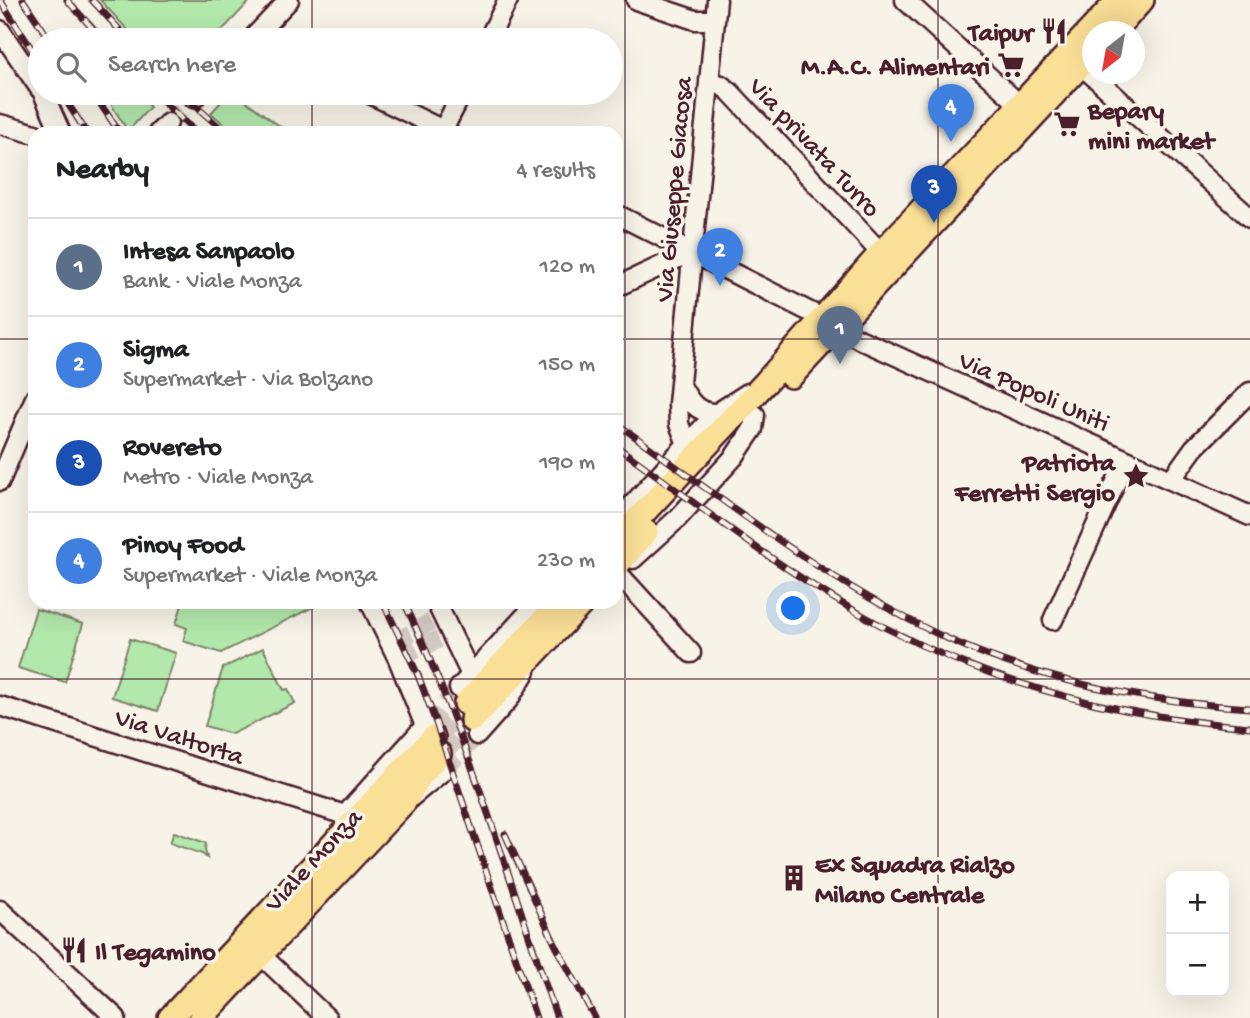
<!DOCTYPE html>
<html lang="en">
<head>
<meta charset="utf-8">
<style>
	:root { --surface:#fff; --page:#f6f6f6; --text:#202124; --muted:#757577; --line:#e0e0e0; --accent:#d93025 }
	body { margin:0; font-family:"Gochi Hand",sans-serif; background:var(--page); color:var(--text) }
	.controls { position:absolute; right:21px; bottom:21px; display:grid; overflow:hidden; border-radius:14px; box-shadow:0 7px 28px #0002 }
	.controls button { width:63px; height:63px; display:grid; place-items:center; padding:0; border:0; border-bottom:2px solid var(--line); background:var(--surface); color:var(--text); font:35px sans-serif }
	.compass { position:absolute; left:1082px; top:21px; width:63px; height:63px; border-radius:50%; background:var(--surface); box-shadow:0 7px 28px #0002; rotate:211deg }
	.you { position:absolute; left:794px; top:609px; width:24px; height:24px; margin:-18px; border:5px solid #fff; border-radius:50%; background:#1a73e8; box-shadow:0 0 0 10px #1a73e833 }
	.badge { display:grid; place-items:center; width:46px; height:46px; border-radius:50%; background:var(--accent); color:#fff; font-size:23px; font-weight:700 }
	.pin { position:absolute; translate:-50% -58px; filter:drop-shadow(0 2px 4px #0008) }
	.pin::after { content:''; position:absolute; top:37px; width:24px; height:21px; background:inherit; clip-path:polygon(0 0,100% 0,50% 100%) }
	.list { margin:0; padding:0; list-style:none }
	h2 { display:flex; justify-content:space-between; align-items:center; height:91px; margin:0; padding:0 28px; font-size:30px }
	h2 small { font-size:23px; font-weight:400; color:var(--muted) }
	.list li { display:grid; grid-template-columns:46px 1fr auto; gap:21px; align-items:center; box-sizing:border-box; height:98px; padding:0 28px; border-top:2px solid var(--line) }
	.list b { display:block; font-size:26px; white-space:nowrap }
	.list p { margin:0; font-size:23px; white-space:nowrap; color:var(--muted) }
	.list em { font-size:23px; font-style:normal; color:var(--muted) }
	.icon { flex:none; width:38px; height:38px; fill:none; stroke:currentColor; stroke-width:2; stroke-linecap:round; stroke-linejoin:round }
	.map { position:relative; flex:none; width:1250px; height:1018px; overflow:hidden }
	.search { position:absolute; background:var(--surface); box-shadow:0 7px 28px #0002; left:28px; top:28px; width:595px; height:77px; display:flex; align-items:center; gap:18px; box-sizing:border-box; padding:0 24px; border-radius:38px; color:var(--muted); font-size:26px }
	.panel { position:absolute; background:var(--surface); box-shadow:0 7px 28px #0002; left:28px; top:126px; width:595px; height:483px; border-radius:21px }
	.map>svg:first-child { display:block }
</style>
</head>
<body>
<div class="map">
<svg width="1250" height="1018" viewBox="0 0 1250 1018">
	<rect width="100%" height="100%" fill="#f7f3e8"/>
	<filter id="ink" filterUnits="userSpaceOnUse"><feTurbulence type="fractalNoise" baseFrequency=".0143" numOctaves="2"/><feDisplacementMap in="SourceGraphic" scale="14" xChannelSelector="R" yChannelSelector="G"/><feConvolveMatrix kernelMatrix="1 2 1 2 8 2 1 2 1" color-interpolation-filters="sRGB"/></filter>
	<g filter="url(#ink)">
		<path fill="#b2e8ab" stroke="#7e846b" stroke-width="2" d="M100 0H251L213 40H137Z
			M104 93H136L150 107 128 131Z
			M229 93H235L289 133H234L211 113Z
			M183 602H323L221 653 183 641 187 628 176 624Z
			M36 609 83 624 65 682 18 668Z
			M130 639 176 653 158 711 112 697Z
			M263 648 284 690 288 689 295 703 232 734 205 726 223 668Z
			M174 832 206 843 205 849 207 858 202 854 170 843Z"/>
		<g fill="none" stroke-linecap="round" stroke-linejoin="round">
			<path stroke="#d4c9c2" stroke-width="18" stroke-dasharray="18 9" stroke-linecap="butt" d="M168 123 194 98
				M395 642 431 622
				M401 657 439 639
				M427 724 459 688
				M444 770 477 735"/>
			<path stroke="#d4c9c2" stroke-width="23" stroke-dasharray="23 11" stroke-linecap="butt" d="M433 738 466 703
				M439 754 472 720"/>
			<g stroke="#4a1f2b" stroke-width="23">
				<path id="minor" d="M636 0 695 20H715
					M905 0 1020 105
					M0 30 40 89
					M251 40 289 0
					M488 40 508 0
					M1081 65 1250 218
					M709 81 721 85 730 92 881 253
					M43 93 61 133
					M368 93 449 133
					M194 98 199 93
					M0 124 35 134
					M443 130 462 93
					M158 133 168 123
					M616 214 822 318 859 339 1250 516
					M616 287 693 251
					M680 384C689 401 697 414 717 413
					M687 444 679 424 678 404 717 0
					M1171 480 1194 448 1250 392
					M0 481 35 398
					M616 523 674 458 717 413 748 393
					M633 559 677 519 734 457 753 429 755 415
					M617 572 691 653
					M370 602 398 659 425 726
					M436 602 471 675
					M1053 620 1126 460
					M459 688 526 615 546 602
					M0 706 345 815
					M477 735 509 699 526 671
					M410 798 444 770
					M345 824V815L427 724
					M0 910 116 1018
					M261 955 327 1018"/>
			</g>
			<g stroke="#4a1f2b" stroke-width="28">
				<path id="major" d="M1113 32 1142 0
					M791 376 1092 53
					M616 542 766 382 881 253 1119 0
					M616 566 646 532
					M466 703 560 602
					M472 720 583 602
					M170 1018 433 738
					M201 1018 404 802 421 775 439 754"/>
			</g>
			<use href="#minor" stroke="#f7f3e8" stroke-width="18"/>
			<use href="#major" stroke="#fadf96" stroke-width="23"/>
			<g stroke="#4a1f2b" stroke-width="7">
				<path id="rail" d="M0 0 40 62
					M23 0 50 40
					M67 0 103 40
					M92 0 129 40
					M61 93 87 133
					M93 93 120 133
					M154 93 197 133
					M181 93 226 133
					M616 423C725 501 832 587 955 642 1048 683 1150 702 1250 708
					M616 446C703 508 789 577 884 627 998 686 1122 717 1250 727
					M383 602 418 675 436 723 536 1018
					M404 602C468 736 508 878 557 1018
					M505 834 555 944 595 1018"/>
			</g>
			<use href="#rail" stroke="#f7f3e8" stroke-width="4.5" stroke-dasharray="13" stroke-linecap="butt"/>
		</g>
	</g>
	<path fill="none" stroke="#4a1f2b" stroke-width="2" stroke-opacity="0.55" d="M312 0V40M625 0V1018M938 0V1018M312 93V133M0 339H35M616 339H1250M312 602V1018M0 679H1250"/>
	<defs>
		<g id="restaurant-bare" transform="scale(2.1)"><path d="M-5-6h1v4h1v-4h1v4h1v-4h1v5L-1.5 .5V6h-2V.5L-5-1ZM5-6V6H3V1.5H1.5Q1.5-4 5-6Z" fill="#4a1f2b" stroke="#f7f3e8" stroke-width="2.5" paint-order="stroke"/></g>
		<g id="supermarket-bare" transform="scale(2.1)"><path d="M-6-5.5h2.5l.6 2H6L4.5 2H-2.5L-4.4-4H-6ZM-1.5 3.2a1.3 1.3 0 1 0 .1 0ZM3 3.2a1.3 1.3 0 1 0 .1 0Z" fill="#4a1f2b" stroke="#f7f3e8" stroke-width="2.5" paint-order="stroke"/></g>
		<g id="sight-bare" transform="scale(2.1)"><path d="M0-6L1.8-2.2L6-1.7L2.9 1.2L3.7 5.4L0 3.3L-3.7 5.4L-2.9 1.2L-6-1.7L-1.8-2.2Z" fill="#4a1f2b" stroke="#f7f3e8" stroke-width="2.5" paint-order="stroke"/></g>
		<g id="building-bare" transform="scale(2.1)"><path d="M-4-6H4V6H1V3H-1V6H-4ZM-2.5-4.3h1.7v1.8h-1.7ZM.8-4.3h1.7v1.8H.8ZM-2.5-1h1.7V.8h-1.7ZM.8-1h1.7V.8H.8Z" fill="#4a1f2b" stroke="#f7f3e8" stroke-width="2.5" paint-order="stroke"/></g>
	</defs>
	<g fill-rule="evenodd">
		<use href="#restaurant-bare" x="1054" y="31"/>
		<use href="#supermarket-bare" x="1011" y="65"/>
		<use href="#supermarket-bare" x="1067" y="124"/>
		<use href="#sight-bare" x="1136" y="476"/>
		<use href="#building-bare" x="794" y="878"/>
		<use href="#restaurant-bare" x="74" y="950"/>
	</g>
	<g text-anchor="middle" stroke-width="7" stroke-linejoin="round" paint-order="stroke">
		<g font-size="26" font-weight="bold" fill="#4a1f2b" stroke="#f7f3e8" text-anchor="end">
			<text x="1033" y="40">Taipur</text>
			<text x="990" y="74">M.A.C. Alimentari</text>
			<text x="1088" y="118" text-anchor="start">Bepary<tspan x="1088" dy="30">mini market</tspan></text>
			<text x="1115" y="470">Patriota<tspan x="1115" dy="30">Ferretti Sergio</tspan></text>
			<text x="815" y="872" text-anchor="start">Ex Squadra Rialzo<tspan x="815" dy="30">Milano Centrale</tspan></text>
			<text x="95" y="959" text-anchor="start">Il Tegamino</text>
		</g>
		<g font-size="26" fill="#4a1f2b" stroke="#f7f3e8">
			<text transform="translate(816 146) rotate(47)" y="9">Via privata Turro</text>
			<text transform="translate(672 189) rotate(-85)" y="9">Via Giuseppe Giacosa</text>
			<text transform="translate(1035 390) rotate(24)" y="9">Via Popoli Uniti</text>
			<text transform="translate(180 735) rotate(18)" y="9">Via Valtorta</text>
			<text transform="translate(312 859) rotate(-47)" y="9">Viale Monza</text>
		</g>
	</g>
</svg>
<div class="controls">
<button>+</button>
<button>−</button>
</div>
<svg class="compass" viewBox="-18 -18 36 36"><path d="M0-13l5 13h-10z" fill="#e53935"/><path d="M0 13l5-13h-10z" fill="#757577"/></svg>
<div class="you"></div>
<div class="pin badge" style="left:840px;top:364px;background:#5c6f8a">1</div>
<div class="pin badge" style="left:720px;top:286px;background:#3f7fe0">2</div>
<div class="pin badge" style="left:934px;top:223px;background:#1a4fb4">3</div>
<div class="pin badge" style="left:951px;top:142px;background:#3f7fe0">4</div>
<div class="search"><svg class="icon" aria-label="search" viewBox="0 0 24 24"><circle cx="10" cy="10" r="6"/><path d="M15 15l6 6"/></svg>Search here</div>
<section class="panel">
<h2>Nearby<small>4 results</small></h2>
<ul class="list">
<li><span class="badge" style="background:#5c6f8a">1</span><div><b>Intesa Sanpaolo</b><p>Bank · Viale Monza</p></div><em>120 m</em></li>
<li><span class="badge" style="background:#3f7fe0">2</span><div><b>Sigma</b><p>Supermarket · Via Bolzano</p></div><em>150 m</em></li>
<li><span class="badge" style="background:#1a4fb4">3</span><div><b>Rovereto</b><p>Metro · Viale Monza</p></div><em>190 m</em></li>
<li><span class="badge" style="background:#3f7fe0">4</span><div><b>Pinoy Food</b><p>Supermarket · Viale Monza</p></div><em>230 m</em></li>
</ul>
</section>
</div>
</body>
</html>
